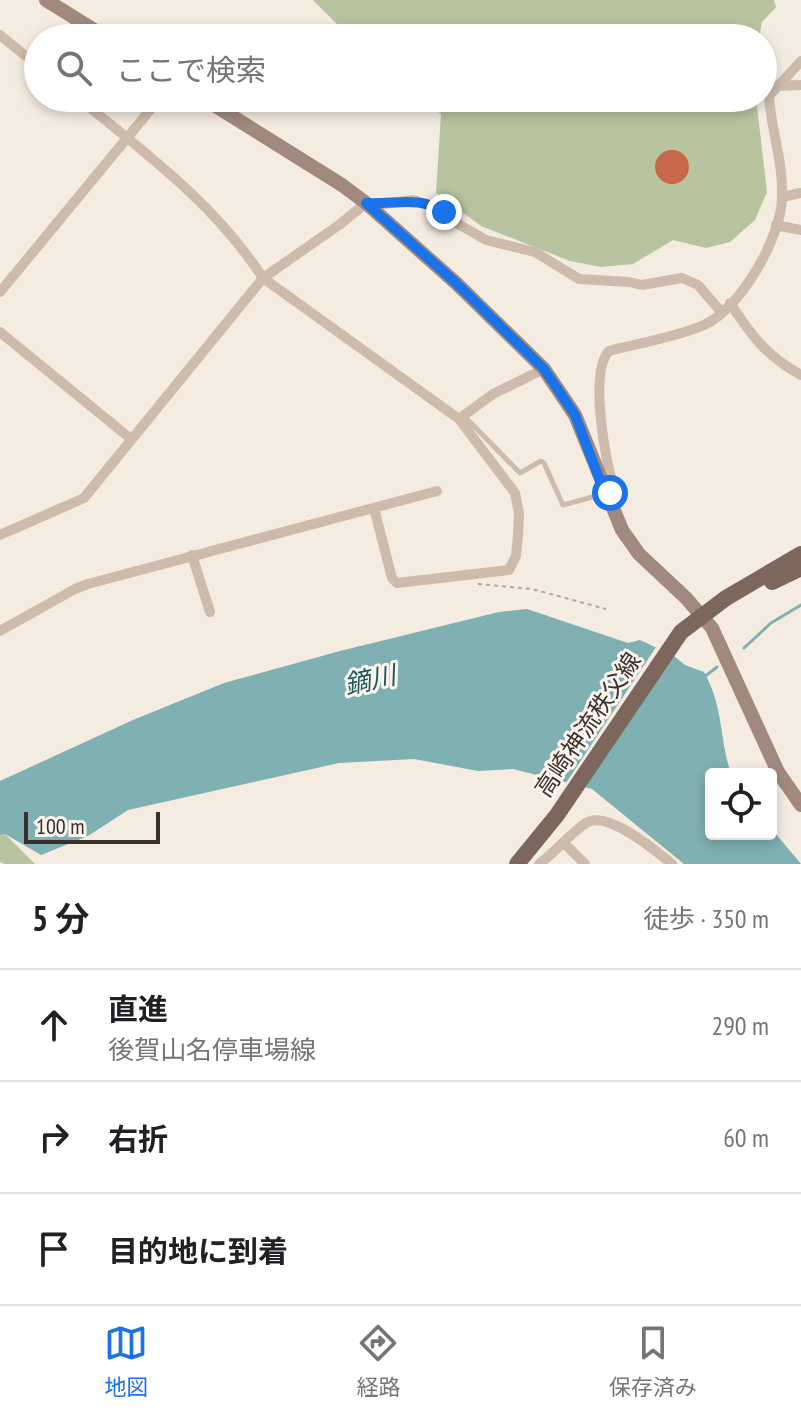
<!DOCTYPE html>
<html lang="ja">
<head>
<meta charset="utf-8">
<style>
	:root { --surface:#fff; --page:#f2f2f2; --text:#202124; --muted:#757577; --line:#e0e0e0; --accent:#1a73e8 }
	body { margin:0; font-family:"PT Sans Narrow","Noto Sans JP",sans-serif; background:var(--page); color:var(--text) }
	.controls { position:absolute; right:24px; bottom:24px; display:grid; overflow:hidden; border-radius:8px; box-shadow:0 4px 12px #0003 }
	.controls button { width:72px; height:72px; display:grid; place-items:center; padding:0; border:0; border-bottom:2px solid var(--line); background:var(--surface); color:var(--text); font:40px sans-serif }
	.scale { position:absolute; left:24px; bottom:20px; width:136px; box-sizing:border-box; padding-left:8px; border:4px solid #3b302b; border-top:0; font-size:22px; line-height:28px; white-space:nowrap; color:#3b302b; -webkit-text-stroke:6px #fbf5ee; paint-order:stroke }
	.stop { position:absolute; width:24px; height:24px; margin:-18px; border:6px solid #1a73e8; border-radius:50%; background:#fff }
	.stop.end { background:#1a73e8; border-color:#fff; box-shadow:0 2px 8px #0008 }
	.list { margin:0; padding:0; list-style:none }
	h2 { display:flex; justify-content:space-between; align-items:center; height:104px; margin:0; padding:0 32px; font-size:34px }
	h2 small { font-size:26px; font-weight:400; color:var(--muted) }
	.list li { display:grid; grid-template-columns:52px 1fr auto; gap:24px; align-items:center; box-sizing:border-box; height:112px; padding:0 32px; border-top:2px solid var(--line) }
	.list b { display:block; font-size:30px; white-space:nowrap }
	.list p { margin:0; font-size:26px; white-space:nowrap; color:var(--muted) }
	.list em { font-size:26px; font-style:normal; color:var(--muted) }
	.icon { flex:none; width:44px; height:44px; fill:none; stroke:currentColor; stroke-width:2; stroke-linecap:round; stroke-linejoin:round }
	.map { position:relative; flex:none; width:801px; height:864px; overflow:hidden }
	.search { position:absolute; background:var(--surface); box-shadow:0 4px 12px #0003; left:24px; right:24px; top:24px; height:88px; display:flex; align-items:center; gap:20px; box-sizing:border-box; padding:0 28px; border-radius:44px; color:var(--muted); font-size:30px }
	.sheet { height:440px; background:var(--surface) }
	nav { display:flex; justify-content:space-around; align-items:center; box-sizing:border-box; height:112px; border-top:2px solid var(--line); background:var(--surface); font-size:22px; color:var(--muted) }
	nav a { display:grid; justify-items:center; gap:4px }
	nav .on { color:var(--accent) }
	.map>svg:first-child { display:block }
</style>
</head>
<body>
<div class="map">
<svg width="801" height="864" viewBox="0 0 801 864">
	<rect width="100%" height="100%" fill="#f4ebe1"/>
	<path fill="#b8c4a0" d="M313 0H774L776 7 762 22 759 38H351Z
		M421 98H756L767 192 755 220 730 242 706 248 673 240 633 264 601 267 570 261 481 226 436 193 441 114Z
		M5 834 35 864H4L0 862V835Z"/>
	<path fill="#7fb0b2" d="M527 609 628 643 640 640 674 656 685 665 704 672C724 708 719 737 731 774H711V834H771V828L801 864H684L592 789 513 769 478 771 414 759 339 763 128 810 88 836 41 855 5 834 0 835V781L133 720 224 683 340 651 499 612Z"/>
	<path fill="#f4ebe1" d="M658 644 674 651 580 790 564 786Z"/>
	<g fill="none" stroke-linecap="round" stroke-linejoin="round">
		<path stroke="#7fb0b2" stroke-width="3" d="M744 648 771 623 801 605
			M704 677 717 667"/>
	</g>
	<path fill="#c8694b" d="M655 167a17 17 0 1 1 34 0a17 17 0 1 1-34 0Z"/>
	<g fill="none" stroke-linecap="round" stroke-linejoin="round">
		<path stroke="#b9a596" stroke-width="2" stroke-dasharray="4 4" stroke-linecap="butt" d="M478 584 532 589 606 609"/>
		<path stroke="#cdbbac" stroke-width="5" d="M463 415 520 473 541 461 544 463 563 505 604 494"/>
		<path stroke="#cdbbac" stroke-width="10" d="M0 35 38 66
			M777 86 801 85
			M78 98C146 154 214 203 263 278L459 419 515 493 519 513 518 535 516 556 509 570 397 583 392 578 374 508
			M782 197 801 193
			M776 225 801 230
			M0 292 160 98
			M730 303C752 336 766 356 801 375
			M0 332 131 439
			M459 419 493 394 544 369
			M605 494 613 492 614 488C605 460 589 372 609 351 636 344 680 336 704 325 741 308 780 239 782 199 784 164 771 130 769 96L801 61
			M0 535 84 498 263 278 339 225 366 203 384 204 413 200 438 208 453 221 486 240 535 252 579 279 629 282 642 285 682 278 698 285 722 313
			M192 555 210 612
			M0 631 75 589 88 584 437 491
			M564 843 585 864
			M539 864C556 852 569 834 586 823 607 809 656 851 672 864"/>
		<path stroke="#a18a7d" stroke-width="14" d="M46 0 107 38
			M203 98 342 185 366 203 456 283 544 369 575 415 622 530 639 554 686 598 712 628 778 772 801 805"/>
		<path stroke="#7d675c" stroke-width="16" d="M772 582 801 568
			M517 864 557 815 681 632 726 598 801 554"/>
	</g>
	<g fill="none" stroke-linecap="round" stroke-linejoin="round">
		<path stroke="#1a73e8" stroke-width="10" d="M444 212C419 195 394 205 366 203L456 283 544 369 575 415 605 494 610 493"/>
	</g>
	<g text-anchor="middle" stroke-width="6" stroke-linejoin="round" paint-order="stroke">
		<g font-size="24" fill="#3b302b" stroke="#fbf5ee">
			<text transform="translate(588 725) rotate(-56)" y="8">高崎神流秩父線</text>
		</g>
		<g font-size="26" font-style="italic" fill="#1f5a5e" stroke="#fbf5ee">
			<text transform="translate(370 680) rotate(-12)" y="9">鏑川</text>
		</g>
	</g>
</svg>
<div class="controls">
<button><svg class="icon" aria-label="locate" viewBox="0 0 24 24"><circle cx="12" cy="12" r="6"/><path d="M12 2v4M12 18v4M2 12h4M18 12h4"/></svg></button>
</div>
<div class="scale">100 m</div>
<div class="stop" style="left:610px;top:493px"></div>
<div class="stop end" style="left:444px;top:212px"></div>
<div class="search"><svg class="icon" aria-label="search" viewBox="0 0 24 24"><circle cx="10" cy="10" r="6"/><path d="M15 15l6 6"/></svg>ここで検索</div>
</div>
<section class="sheet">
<h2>5 分<small>徒歩 · 350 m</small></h2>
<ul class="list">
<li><svg class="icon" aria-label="ahead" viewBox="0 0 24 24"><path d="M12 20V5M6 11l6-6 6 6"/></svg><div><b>直進</b><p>後賀山名停車場線</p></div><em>290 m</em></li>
<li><svg class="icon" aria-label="right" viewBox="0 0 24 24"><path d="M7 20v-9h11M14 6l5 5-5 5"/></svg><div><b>右折</b></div><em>60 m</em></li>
<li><svg class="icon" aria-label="arrive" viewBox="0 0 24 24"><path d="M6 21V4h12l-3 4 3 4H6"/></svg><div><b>目的地に到着</b></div></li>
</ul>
</section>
<nav>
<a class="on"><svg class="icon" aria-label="map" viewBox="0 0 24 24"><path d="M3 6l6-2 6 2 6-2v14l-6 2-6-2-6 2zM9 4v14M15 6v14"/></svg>地図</a>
<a><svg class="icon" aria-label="directions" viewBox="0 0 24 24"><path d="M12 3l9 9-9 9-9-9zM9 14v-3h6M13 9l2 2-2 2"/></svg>経路</a>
<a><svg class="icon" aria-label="saved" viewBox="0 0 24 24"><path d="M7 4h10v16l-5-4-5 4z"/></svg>保存済み</a>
</nav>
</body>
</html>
